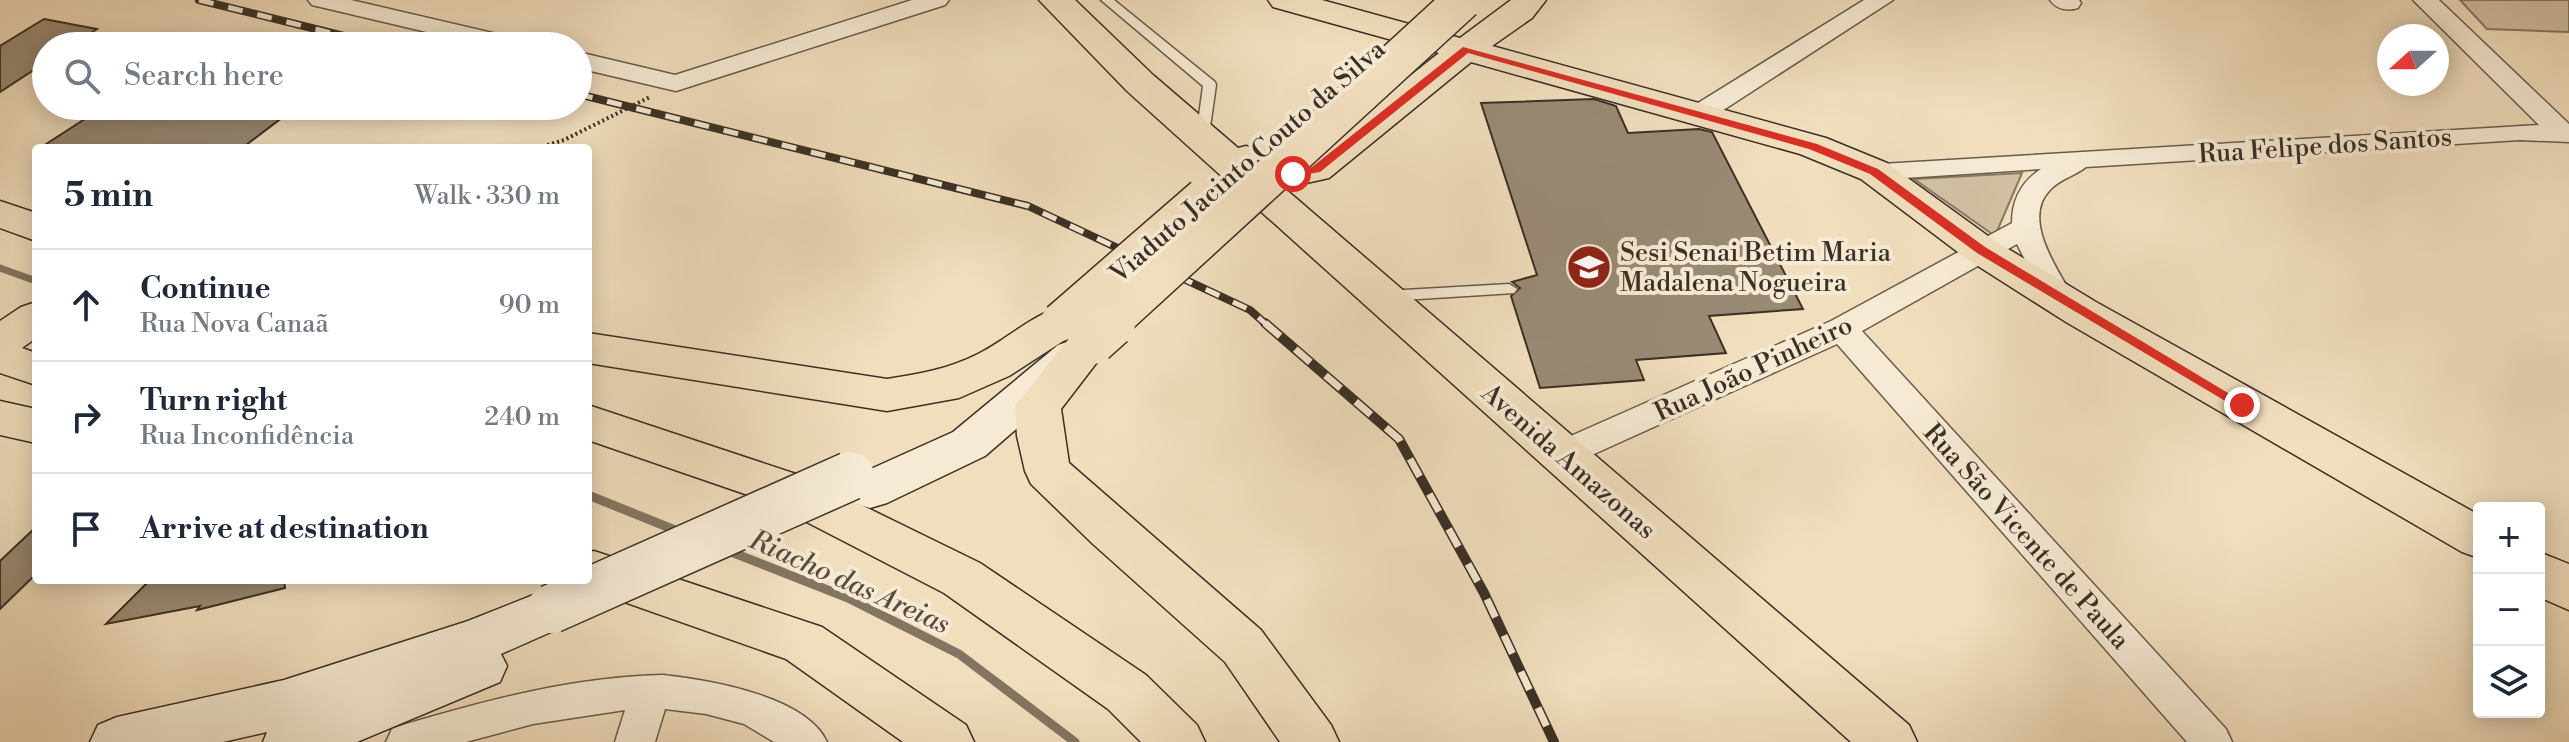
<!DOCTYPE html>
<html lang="en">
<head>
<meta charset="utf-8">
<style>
	:root { --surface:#fff; --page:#f2f2f3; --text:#1f2937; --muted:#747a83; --line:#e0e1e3 }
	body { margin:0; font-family:"Libre Bodoni",serif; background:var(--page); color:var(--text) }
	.controls { position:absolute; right:24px; bottom:24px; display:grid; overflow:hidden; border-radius:8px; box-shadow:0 4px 20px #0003 }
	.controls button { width:72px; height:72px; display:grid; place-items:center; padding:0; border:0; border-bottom:2px solid var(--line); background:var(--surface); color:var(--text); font:40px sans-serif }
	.compass { position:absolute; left:2377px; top:24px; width:72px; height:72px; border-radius:50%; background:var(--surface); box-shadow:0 4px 20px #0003; rotate:249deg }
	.stop { position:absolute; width:24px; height:24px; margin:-18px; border:6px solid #d93025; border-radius:50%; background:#fff }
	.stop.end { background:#d93025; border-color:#fff; box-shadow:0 2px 8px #0008 }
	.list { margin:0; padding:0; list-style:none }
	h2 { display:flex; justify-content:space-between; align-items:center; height:104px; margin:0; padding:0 32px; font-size:34px }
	h2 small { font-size:26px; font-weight:400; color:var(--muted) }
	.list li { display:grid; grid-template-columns:52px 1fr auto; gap:24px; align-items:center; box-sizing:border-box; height:112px; padding:0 32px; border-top:2px solid var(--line) }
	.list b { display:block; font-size:30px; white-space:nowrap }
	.list p { margin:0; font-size:26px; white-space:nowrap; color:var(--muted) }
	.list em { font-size:26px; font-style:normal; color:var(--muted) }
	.icon { flex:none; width:44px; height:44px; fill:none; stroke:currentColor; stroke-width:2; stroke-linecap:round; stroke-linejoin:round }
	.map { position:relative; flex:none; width:2569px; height:742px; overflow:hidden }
	.search { position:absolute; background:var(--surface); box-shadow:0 4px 20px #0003; left:32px; top:32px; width:560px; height:88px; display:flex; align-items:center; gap:20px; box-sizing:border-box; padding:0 28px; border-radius:44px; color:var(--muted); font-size:30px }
	.panel { position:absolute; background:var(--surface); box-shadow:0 4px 20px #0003; left:32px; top:144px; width:560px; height:440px; border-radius:8px }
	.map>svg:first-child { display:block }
</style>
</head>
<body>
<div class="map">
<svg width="2569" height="742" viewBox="0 0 2569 742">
	<rect width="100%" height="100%" fill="#f1debd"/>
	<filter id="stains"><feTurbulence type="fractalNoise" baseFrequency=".0025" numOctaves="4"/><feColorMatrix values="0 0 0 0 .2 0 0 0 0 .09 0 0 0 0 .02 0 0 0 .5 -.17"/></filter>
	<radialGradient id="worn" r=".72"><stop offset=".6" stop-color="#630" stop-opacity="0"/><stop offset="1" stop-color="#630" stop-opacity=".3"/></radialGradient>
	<path fill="#d2c0a3" stroke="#867864" stroke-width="2" d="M2460 0H2569V32L2487 29Z
		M2022 173 1995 236 1914 179Z"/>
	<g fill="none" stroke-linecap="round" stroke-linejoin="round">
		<path stroke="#837561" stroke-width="7" d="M0 268 36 281"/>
		<path stroke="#837561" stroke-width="9" d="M588 495 680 532
			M726 550 848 598 959 654 1075 742"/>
	</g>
	<path fill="#998a74" stroke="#3a3025" stroke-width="2" d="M44 19 97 29 71 46H46V62L0 92V46Z
		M1594 99 1616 106 1628 133 1699 129 1712 132 1803 309 1709 316 1726 353 1636 360 1644 380 1540 388 1511 296 1520 288 1512 282 1537 275 1481 103Z
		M105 106H241L279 120 242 148H40Z
		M36 527V574L0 609V561Z
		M150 580H284L285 588 197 610 200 606 106 624Z"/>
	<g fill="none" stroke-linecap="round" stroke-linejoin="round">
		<g stroke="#685c4b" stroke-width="3">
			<path id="service" d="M1101 0H1114L1215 82 1216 85 1208 141 1203 142 1196 138 1203 86Z
				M1509 284 1517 289 1514 293 1387 301 1379 296 1387 291Z"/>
		</g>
		<g stroke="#685c4b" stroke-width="3">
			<path id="minor" d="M308 0H351L527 41 531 46H486L312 5Z
				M912 0H949L945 5 676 91 578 68V52L675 75Z
				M1864 0H1893L1708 120H1690L1686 114 1690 108Z
				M2050 0H2079L2081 3 2078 8C2067 11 2057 10 2050 0Z
				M2413 0H2439L2569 124V142L2520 140 2086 167C2075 176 2059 179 2049 191 2022 220 2058 270 2073 297L2069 304 2058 307 2047 304 2017 244 1862 331 2226 729 2232 742H2187L1837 344 1572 464 1560 468 1548 464 1543 455 1548 446 1831 321 2012 223C2012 200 2021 182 2041 169L1874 180 1864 177 1860 171 1864 165 2539 125Z
				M663 675C709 680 806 696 827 742H774L744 724 706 714 665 709 655 742H615L625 710 533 724 466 742H386L392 729 406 724C491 699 574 677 663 675Z"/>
		</g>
		<g stroke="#3a3025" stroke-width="3">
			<path id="secondary" d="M1073 340 1088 345 1095 356 1088 367 985 456 887 503 870 508 853 503 846 490 853 477 953 432 1058 345Z
				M551 588 569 594 577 609 569 624 501 654 507 666 500 682 357 742H263L267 732 223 742H90L98 725 117 717 284 680 468 621Z"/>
		</g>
		<g stroke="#3a3025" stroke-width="3">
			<path id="primary" d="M1039 0H1075L1153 75 1238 148 1246 146 1295 162 1304 160 1439 53 1273 7 1268 0H1322L1460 38 1511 0H1546L1532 18 1492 46 1826 138 1887 163 1995 241 2096 302 2479 515V558L2462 552 2066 322 1967 259 1861 179 1800 154 1471 62 1329 178 1293 186 1276 181 1909 725 1917 742H1851L1127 91Z
				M0 201 36 213V241L0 228Z
				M36 302V338L22 348 36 353V385L0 373V321L21 307Z
				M1060 307 1075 312 1081 322 1077 329 1092 325 1107 329 1114 340 1061 409 1069 463 1261 630 1331 725 1339 742H1280L1225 662 1093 544 1031 484 1025 471 1017 436 1015 406 1071 336 1009 376 959 398 887 411 588 363V333L887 379C920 374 948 369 978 354 1006 340 1031 316 1060 307Z
				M0 401 36 409V443L0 435Z
				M588 405 802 476 980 563 1146 675 1197 725 1205 742H1141L1108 709 944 593 768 502 588 440Z
				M594 551 822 627 966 725 974 742H903L786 659 576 585 574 580H588V553Z
				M2539 552 2569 564V610L2539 597Z"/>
		</g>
		<path stroke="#3a3025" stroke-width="4" stroke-dasharray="2 3" stroke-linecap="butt" d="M538 148 564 140 650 97"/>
		<use href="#service" fill="#f6ead4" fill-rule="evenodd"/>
		<use href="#minor" fill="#f6ead4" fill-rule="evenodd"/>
		<use href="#secondary" fill="#f6ead4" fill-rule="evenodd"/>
		<use href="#primary" fill="#f1debd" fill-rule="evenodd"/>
		<g stroke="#3a3025" stroke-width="8">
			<path id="rail-far1" d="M199 0 384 46
				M578 94 1028 206 1250 310 1267 325"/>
		</g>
		<g stroke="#3a3025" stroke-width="10">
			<path id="rail" d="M1265 323 1399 439 1484 593 1554 742"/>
		</g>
		<use href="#rail-far1" stroke="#f6ead4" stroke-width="5" stroke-dasharray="15" stroke-linecap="butt"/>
		<use href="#rail" stroke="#f6ead4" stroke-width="7" stroke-dasharray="20" stroke-linecap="butt"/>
		<g stroke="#3a3025" stroke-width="51" stroke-linecap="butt">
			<path id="secondary-bridge" d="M551 609 850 476"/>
		</g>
		<g stroke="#3a3025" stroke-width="41" stroke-linecap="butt">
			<path id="primary-bridge-far1" d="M1060 322 1204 197
				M1108 325 1463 0"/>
		</g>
		<g stroke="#3a3025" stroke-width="51" stroke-linecap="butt">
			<path id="primary-bridge" d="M1092 340 1111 323"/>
		</g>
		<use href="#secondary-bridge" stroke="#f6ead4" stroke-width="48"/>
		<use href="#primary-bridge-far1" stroke="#f1debd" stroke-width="38"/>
		<use href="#primary-bridge" stroke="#f1debd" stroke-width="48"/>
	</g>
	<path fill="#d93025" d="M1463 47 1817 144 1878 169 1985 247 2248 405 2242 409 2237 408 1977 253 1870 174 1809 149 1468 53 1320 172 1289 177V172L1312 167Z"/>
	<defs>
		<g id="university-disc" transform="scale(2.3)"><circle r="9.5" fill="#8f2418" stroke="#f6ead4"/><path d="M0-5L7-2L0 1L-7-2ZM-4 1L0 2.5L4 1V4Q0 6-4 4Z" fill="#fff"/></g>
	</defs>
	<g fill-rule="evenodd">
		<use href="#university-disc" x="1589" y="267"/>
	</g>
	<g text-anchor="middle" stroke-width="8" stroke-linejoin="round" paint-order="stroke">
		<g font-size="26" fill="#3a3025" stroke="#f6ead4">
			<text transform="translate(2325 145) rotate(-4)" y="9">Rua Felipe dos Santos</text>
			<text transform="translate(1247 161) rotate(-41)" y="9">Viaduto Jacinto Couto da Silva</text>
			<text transform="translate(1753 368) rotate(-25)" y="9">Rua João Pinheiro</text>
			<text transform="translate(1569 461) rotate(41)" y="9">Avenida Amazonas</text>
			<text transform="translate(2027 536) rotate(48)" y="9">Rua São Vicente de Paula</text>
		</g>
		<g font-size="26" fill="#3a3025" stroke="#f6ead4" text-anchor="start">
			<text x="1620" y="261">Sesi Senai Betim Maria<tspan x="1620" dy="30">Madalena Nogueira</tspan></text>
		</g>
		<g font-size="28" font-style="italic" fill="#584d3e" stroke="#f6ead4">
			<text transform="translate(850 581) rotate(24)" y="10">Riacho das Areias</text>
		</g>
	</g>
	<rect width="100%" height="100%" filter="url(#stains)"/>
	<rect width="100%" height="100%" fill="url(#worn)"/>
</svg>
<div class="controls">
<button>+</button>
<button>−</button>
<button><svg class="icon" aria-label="layers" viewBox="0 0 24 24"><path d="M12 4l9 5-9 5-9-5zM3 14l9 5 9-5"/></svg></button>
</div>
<svg class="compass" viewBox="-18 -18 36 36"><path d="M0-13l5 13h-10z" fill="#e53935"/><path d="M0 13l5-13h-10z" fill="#747a83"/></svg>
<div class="stop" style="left:1293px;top:174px"></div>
<div class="stop end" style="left:2242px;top:405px"></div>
<div class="search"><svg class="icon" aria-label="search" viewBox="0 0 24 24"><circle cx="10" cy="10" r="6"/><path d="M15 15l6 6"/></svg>Search here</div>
<section class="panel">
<h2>5 min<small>Walk · 330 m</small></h2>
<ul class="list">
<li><svg class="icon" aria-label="ahead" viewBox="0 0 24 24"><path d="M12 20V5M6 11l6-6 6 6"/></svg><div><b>Continue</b><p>Rua Nova Canaã</p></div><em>90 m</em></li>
<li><svg class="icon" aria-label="right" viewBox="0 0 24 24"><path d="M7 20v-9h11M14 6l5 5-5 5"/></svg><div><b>Turn right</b><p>Rua Inconfidência</p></div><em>240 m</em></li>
<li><svg class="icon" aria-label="arrive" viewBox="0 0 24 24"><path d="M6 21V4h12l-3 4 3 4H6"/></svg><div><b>Arrive at destination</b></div></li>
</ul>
</section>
</div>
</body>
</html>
